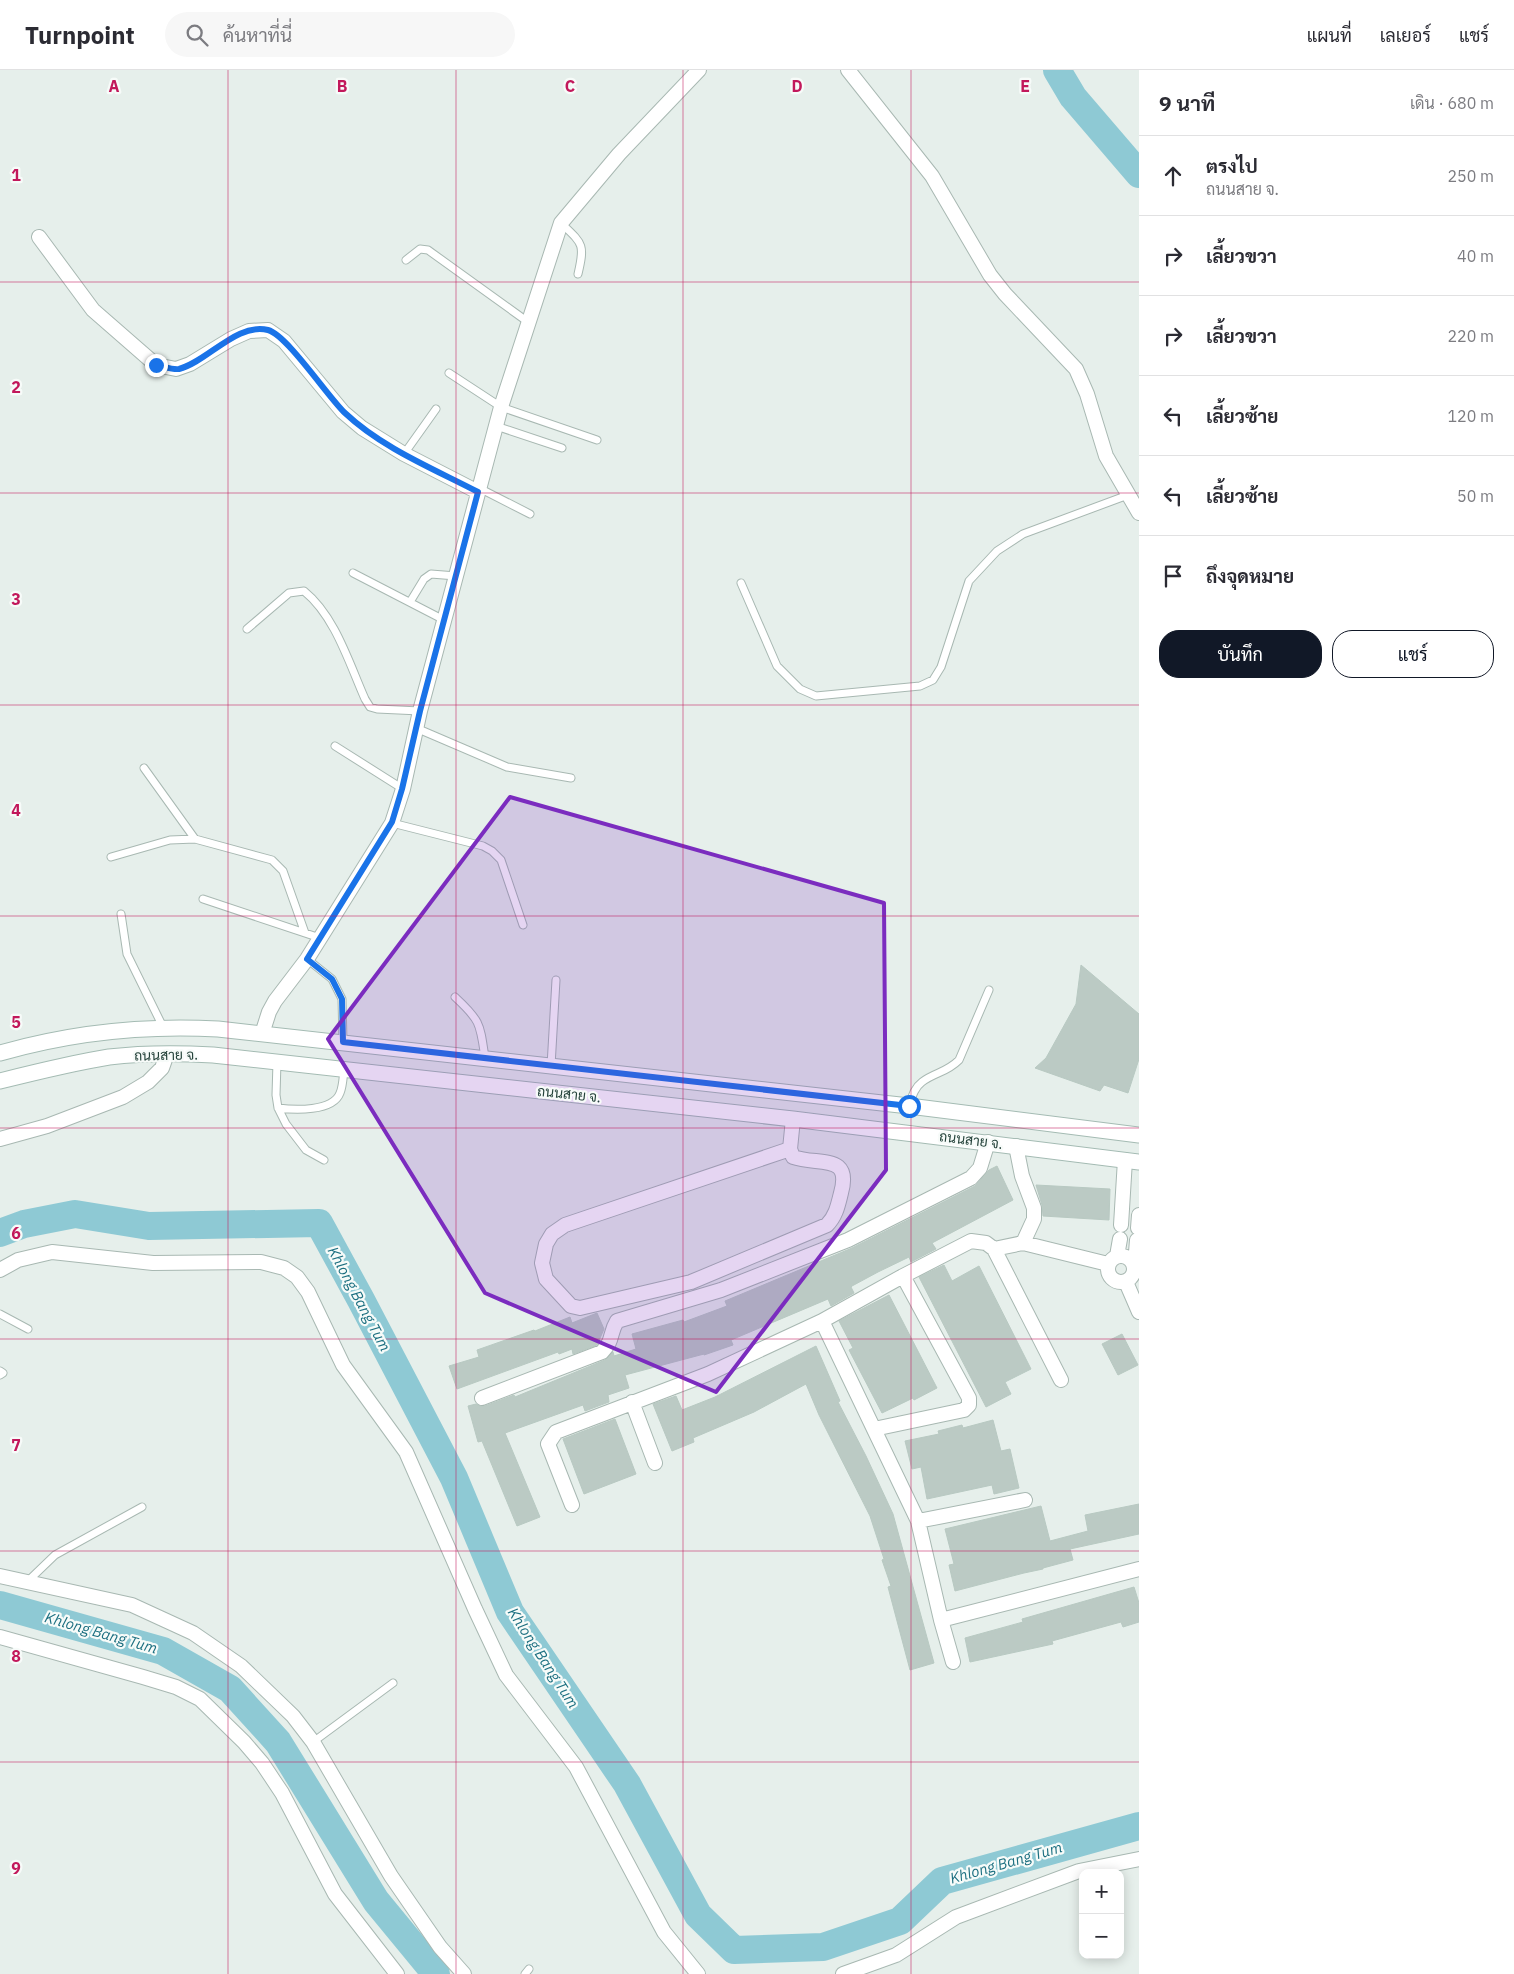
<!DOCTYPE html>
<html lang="th">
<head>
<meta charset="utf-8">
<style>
	:root { --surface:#fff; --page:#f7f7f7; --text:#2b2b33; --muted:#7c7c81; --line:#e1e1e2; --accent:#111827 }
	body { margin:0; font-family:"IBM Plex Sans",Sarabun,sans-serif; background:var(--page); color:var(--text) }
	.controls { position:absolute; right:15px; bottom:15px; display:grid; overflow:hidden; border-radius:10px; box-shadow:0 2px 12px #0003 }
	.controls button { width:45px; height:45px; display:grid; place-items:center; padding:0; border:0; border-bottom:1px solid var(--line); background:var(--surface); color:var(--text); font:25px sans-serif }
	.stop { position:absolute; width:15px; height:15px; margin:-11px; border:4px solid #1a73e8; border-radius:50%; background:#fff }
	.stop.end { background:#1a73e8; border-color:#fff; box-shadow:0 1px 5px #0008 }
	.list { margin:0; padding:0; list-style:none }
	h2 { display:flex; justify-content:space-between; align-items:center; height:65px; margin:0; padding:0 20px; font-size:21px }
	h2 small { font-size:16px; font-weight:400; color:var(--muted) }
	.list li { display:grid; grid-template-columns:32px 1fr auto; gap:15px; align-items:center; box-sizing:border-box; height:80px; padding:0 20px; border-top:1px solid var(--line) }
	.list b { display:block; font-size:19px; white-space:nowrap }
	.list p { margin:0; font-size:16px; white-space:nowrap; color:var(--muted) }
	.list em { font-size:16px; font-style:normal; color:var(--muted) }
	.actions { display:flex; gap:10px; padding:15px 20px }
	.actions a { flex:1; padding:11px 0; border:1px solid var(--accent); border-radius:20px; text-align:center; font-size:18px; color:var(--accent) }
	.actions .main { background:var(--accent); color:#fff }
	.icon { flex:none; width:28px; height:28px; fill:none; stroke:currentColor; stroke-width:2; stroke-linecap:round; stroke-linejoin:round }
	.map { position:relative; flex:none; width:1139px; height:1904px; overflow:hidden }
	header { display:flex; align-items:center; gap:30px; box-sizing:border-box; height:70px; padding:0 25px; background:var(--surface); border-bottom:1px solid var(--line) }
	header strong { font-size:24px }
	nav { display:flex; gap:28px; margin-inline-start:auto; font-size:18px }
	.search { width:350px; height:45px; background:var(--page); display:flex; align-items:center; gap:12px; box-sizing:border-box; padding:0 18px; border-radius:28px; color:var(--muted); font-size:19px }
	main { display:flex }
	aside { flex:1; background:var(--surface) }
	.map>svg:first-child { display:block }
</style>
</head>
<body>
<header>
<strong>Turnpoint</strong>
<div class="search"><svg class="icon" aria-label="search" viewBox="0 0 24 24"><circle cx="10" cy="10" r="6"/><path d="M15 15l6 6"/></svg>ค้นหาที่นี่</div>
<nav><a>แผนที่</a><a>เลเยอร์</a><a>แชร์</a></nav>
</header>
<main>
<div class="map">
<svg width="1139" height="1904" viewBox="0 0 1139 1904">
	<rect width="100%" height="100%" fill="#e6efeb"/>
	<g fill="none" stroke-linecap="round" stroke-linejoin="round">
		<path stroke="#8ec9d4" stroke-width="28" d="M1057 0 1073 27 1139 104
			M0 1163 24 1154 75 1144 149 1156 319 1153 361 1230 454 1408 510 1542 627 1714 698 1845 734 1880 823 1877 900 1851 942 1811 1139 1756
			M0 1535 163 1581 230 1619 278 1672 376 1831 436 1904"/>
	</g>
	<path fill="#bbcac4" stroke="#b8c9c2" d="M1081 895 1139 944V989L1128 1023 1104 1015 1100 1021 1035 998 1046 988 1076 934Z
		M997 1096 1013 1130 932 1173 936 1179 911 1192 909 1187 878 1202 852 1216 851 1217 854 1223 831 1236 828 1229 731 1270 733 1275 704 1285V1284L625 1305 629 1318 608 1325 609 1332 585 1341 583 1335 505 1363 540 1447 517 1456 482 1371 478 1372 468 1336 476 1334 480 1336H485L514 1325 515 1327 605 1290 613 1282 614 1286 636 1279 632 1264 683 1250 684 1252 727 1236 725 1231 852 1178 975 1116 989 1100Z
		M1036 1115 1110 1119 1109 1150 1043 1146 1042 1135Z
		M944 1195 952 1211 979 1196 1031 1299 1005 1312 1011 1324 986 1337 919 1207Z
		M889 1225 937 1318 914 1330 913 1328 882 1343 849 1280 853 1278 839 1251Z
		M597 1243 604 1259 597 1275 573 1284 572 1279 559 1284 558 1282 457 1319 449 1296 479 1287 477 1280 534 1260 535 1261 570 1247 572 1253Z
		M1122 1264 1138 1295 1118 1305 1102 1274Z
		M816 1276 840 1331 838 1332 866 1386 893 1444 934 1593 910 1600 888 1517 891 1516 882 1490 884 1489 870 1446 819 1345 806 1314 754 1342 693 1368 694 1372 672 1381 653 1334 676 1326 682 1340 715 1327Z
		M615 1349 636 1404 584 1424 563 1369Z
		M993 1350 1001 1381 1010 1379 1019 1418 994 1424 992 1415 927 1429 921 1397 912 1399 905 1371 939 1364 938 1361 962 1355 963 1358Z
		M1139 1434V1464L1070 1479 1073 1490 1043 1498V1499L1024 1503 955 1521 949 1495 954 1494 945 1459 1041 1436 1050 1471 1088 1461 1085 1445Z
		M1134 1517 1139 1533V1552L1123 1557 1121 1552 1052 1571 1053 1574 970 1592 965 1568 1023 1552 1022 1549Z"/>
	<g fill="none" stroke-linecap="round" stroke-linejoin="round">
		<g stroke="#a8b8b2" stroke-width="9">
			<path id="lane" d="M561 153C583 174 585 174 578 204
				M406 190 420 179 428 180 528 252
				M449 303 501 337 597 370
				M496 356 562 378
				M404 384 436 339
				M479 418 530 444
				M353 503 444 550
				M741 513 777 596 800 619 816 626 920 616 933 610 941 597 969 511 997 481 1023 464 1128 425
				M410 532 424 509 431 504 456 506
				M247 559 289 523 304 521C335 546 349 593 365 629L370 637 377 639 420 641
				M416 658 507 697 571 708
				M335 676 403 719
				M144 698 195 769
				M392 753 483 776 492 781 501 790 523 855
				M111 787 170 770 195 769 272 790 283 801 305 863
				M203 829 320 868
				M121 844 127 884 163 957
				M307 889 332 909 342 929 343 972
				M455 927C481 951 480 954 485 988
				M277 992 276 1025 278 1038 286 1054 306 1080 324 1090
				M551 996 556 910
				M909 1036C912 1027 914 1018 922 1012 935 1002 946 1003 959 990L989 920
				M278 1038C294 1040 333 1042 340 1023 343 1016 343 1007 344 1000
				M0 1244 28 1259
				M0 1301 3 1303 0 1305
				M28 1511 55 1485 142 1437
				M313 1672 393 1613
				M525 1904 529 1899"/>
		</g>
		<g stroke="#a8b8b2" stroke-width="16">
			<path id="street" d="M848 0 932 106 990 205 1005 224 1076 299 1087 324 1106 386 1139 443
				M39 167 93 240 156 295 176 299 190 294 231 269 249 261 268 260 284 271 343 342 362 358 404 384 478 422
				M262 964 269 942 275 931 307 889 392 753 403 719 420 641 501 337 561 153 619 84 699 0
				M0 1069 47 1056 123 1027 148 1012 162 998 167 984
				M1016 1076 1022 1106 1034 1138V1149L1023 1173
				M790 1079 565 1155 552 1164 546 1174 542 1193 546 1209 571 1236 580 1238 691 1212 827 1155C836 1146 838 1135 841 1123 852 1083 819 1096 793 1087L790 1079 793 1049
				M1121 1155 1125 1090
				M1138 1158 1139 1145
				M994 1179 1023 1173 1108 1194
				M1108 1199a13 13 0 1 1 26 0a13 13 0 1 1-26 0Z
				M1117 1186 1120 1169
				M1135 1195 1137 1170
				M0 1200 18 1190 52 1182 153 1193 261 1192 284 1198 297 1207 308 1222 343 1295 406 1382 475 1539 506 1605 576 1697 664 1862 698 1904
				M1126 1212 1139 1242
				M822 1251 918 1451 941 1550 1139 1499
				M482 1328 602 1282C614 1270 609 1264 617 1251L721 1220 848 1170 971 1108 980 1098 988 1072
				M632 1332 655 1393
				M874 1359 964 1340 969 1335V1328L903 1206
				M572 1435 548 1374 556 1362 708 1304 822 1251 903 1206 971 1171 986 1173 994 1179 1061 1310
				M918 1451 1025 1430
				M0 1506 132 1535 193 1563 241 1596 293 1646 313 1672 391 1806 440 1877 464 1904
				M941 1550 953 1592
				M0 1567 143 1607 176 1617 200 1629 244 1672 262 1693 282 1723 335 1824 397 1904
				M843 1904 896 1885 956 1847 1079 1801 1139 1789"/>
		</g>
		<g stroke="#a4bbb3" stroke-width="17">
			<path id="secondary" d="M0 983C70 963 145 955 218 959L909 1036 1139 1065
				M0 1011C36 1002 72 993 109 987 143 983 178 983 213 985L793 1049 1139 1092"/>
		</g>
		<use href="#lane" stroke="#fff" stroke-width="7"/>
		<use href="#street" stroke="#fff" stroke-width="14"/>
		<use href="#secondary" stroke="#fff" stroke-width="15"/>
	</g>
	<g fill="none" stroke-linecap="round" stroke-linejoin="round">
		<path stroke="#1a73e8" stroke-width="6" d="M156 295C163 296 172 300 179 299 207 292 237 252 268 260 287 265 328 327 345 343 382 378 434 399 478 422L420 641 402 719 392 752 307 889 332 909 342 929 343 972 909 1036"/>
	</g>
	<path fill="#7b2cbf" fill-opacity="0.2" stroke="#7b2cbf" stroke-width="4" stroke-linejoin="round" d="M510 727 884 833 886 1100 716 1322 485 1223 328 969Z"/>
	<path fill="none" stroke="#c2185b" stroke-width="1" stroke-opacity="0.55" d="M228 0V1904M456 0V1904M683 0V1904M911 0V1904M0 212H1139M0 423H1139M0 635H1139M0 846H1139M0 1058H1139M0 1269H1139M0 1481H1139M0 1692H1139"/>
	<g text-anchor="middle" stroke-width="4.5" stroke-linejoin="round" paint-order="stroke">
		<g font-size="14" fill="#24423a" stroke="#f7fbf9">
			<text transform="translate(166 985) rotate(-1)" y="5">ถนนสาย จ.</text>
			<text transform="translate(569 1024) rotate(6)" y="5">ถนนสาย จ.</text>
			<text transform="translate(971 1070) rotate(7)" y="5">ถนนสาย จ.</text>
		</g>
		<g font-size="15" font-style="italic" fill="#1c6f80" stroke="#f7fbf9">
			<text transform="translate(359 1229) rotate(62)" y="5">Khlong Bang Tum</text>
			<text transform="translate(101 1563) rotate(16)" y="5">Khlong Bang Tum</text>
			<text transform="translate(543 1588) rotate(57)" y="5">Khlong Bang Tum</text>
			<text transform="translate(1006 1793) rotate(-16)" y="5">Khlong Bang Tum</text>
		</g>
	</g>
	<g font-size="16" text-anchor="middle" font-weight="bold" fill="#c2185b" stroke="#f7fbf9" stroke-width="4.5" stroke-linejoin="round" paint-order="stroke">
		<text x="114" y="22">A</text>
		<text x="342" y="22">B</text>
		<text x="570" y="22">C</text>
		<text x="797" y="22">D</text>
		<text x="1025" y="22">E</text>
		<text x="16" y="111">1</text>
		<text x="16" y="323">2</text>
		<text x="16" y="535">3</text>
		<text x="16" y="746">4</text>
		<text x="16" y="958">5</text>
		<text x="16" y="1169">6</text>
		<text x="16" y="1381">7</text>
		<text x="16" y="1592">8</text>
		<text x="16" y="1804">9</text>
	</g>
</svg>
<div class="controls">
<button>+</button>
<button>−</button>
</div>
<div class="stop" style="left:909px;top:1036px"></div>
<div class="stop end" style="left:156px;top:295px"></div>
</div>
<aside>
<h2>9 นาที<small>เดิน · 680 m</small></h2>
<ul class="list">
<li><svg class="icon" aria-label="ahead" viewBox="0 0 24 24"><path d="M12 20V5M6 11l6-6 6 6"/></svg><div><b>ตรงไป</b><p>ถนนสาย จ.</p></div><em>250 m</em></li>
<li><svg class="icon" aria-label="right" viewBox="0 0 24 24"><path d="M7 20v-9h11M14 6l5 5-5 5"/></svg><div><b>เลี้ยวขวา</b></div><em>40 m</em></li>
<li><svg class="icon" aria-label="right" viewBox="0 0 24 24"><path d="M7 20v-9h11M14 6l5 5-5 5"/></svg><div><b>เลี้ยวขวา</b></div><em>220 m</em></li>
<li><svg class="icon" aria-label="left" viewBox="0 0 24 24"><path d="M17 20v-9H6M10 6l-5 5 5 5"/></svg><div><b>เลี้ยวซ้าย</b></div><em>120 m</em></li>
<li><svg class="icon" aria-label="left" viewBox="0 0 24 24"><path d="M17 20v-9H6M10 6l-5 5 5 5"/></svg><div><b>เลี้ยวซ้าย</b></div><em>50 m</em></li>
<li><svg class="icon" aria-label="arrive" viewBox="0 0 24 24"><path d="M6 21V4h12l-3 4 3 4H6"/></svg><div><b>ถึงจุดหมาย</b></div></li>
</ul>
<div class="actions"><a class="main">บันทึก</a><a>แชร์</a></div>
</aside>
</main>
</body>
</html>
